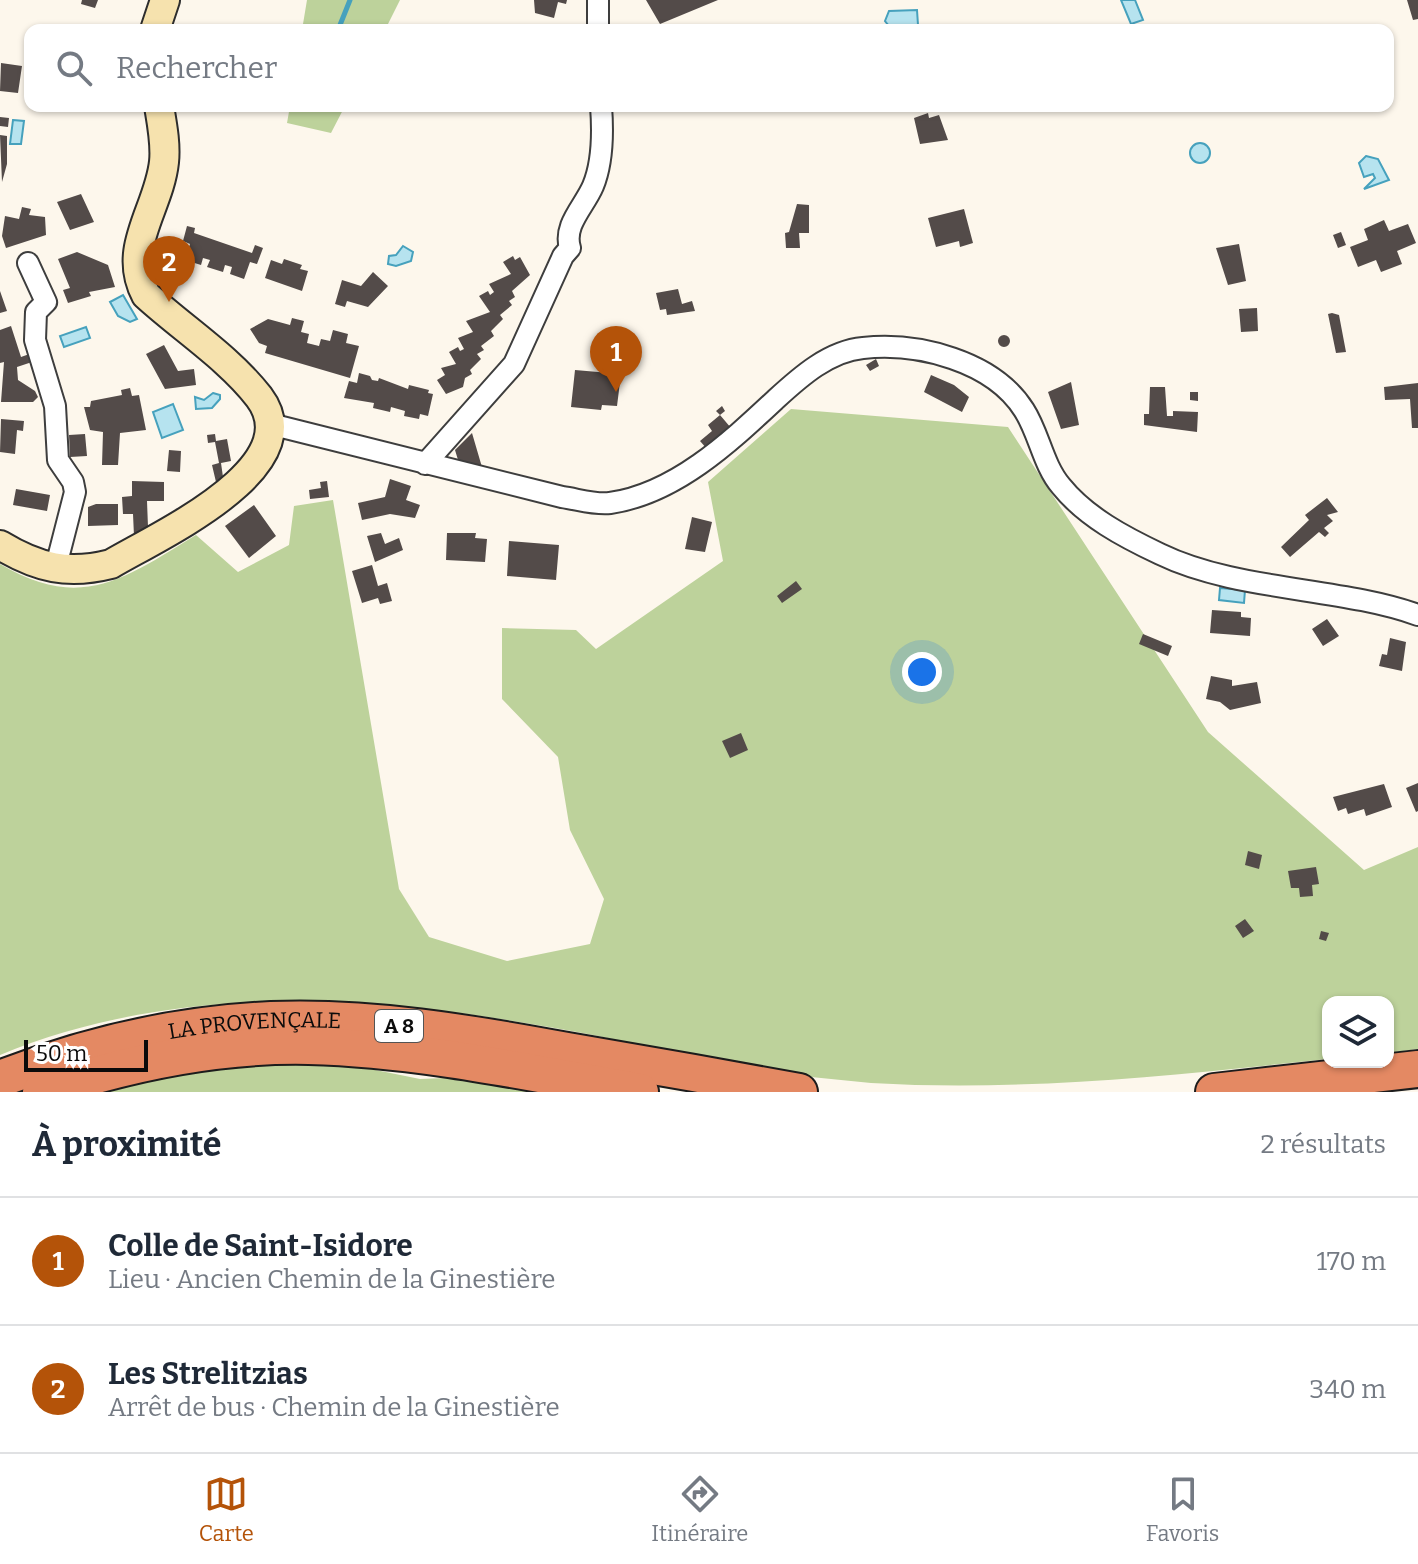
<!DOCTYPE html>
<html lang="fr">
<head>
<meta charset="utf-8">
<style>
	:root { --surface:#fff; --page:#f2f2f3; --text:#1f2937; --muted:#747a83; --line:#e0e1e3; --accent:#b45309 }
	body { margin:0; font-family:Bitter,serif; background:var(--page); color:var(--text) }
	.controls { position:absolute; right:24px; bottom:24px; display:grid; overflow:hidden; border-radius:16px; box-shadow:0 2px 6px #0004 }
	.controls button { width:72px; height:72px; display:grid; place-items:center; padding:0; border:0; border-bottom:2px solid var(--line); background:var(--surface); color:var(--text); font:40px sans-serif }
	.scale { position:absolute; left:24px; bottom:20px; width:124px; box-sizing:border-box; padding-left:8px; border:4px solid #0b0b0b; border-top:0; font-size:22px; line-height:28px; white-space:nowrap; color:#0b0b0b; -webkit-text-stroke:6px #fff; paint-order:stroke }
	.you { position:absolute; left:922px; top:672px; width:28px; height:28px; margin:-20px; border:6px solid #fff; border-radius:50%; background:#1a73e8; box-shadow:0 0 0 12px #1a73e833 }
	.badge { display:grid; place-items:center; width:52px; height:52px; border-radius:50%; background:var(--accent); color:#fff; font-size:26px; font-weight:700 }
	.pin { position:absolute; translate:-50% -66px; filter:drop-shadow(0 2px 4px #0008) }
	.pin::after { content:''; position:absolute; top:42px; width:28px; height:24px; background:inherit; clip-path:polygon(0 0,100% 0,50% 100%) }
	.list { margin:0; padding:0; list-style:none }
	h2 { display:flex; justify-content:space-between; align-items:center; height:104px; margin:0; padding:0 32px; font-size:34px }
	h2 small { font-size:26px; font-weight:400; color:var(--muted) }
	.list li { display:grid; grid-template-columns:52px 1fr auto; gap:24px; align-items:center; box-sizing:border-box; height:128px; padding:0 32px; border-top:2px solid var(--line) }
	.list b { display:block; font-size:30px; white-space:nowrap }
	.list p { margin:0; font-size:26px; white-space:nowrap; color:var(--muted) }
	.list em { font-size:26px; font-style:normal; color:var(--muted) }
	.icon { flex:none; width:44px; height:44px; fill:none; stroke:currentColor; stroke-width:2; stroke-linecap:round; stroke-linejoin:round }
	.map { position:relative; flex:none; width:1418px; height:1092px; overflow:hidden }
	.search { position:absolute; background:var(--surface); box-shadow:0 2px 6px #0004; left:24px; right:24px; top:24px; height:88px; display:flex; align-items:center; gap:20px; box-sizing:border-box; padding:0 28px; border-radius:16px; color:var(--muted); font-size:30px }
	.sheet { height:360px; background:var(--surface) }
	nav { display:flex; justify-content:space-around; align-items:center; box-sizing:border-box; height:112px; border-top:2px solid var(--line); background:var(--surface); font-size:22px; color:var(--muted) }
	nav a { display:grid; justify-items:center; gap:4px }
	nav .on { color:var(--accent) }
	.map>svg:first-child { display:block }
</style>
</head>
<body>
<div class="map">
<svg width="1418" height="1092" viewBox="0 0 1418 1092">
	<rect width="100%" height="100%" fill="#fdf7ec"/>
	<path fill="#bdd29b" d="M307 0H400L385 30H302Z
		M290 106H345L331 133 287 123Z
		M791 409 1008 427 1208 732 1364 870 1418 847V1049L1388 1053V1002H1328V1059C1176 1075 1024 1092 871 1083 830 1079 790 1075 750 1069 699 1061 649 1046 598 1036 402 998 190 976 0 1055V564C81 612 124 579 196 535L238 572 289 545 294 506 333 500 399 889 429 937 507 961 590 944 604 899 570 830 558 757 502 699V628L576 630 596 649 723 561 708 482Z
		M274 1061 356 1066 420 1079 469 1077 560 1092H94L191 1072Z"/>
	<path fill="#b6e3ef" stroke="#46a1bd" stroke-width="2" d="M1121 0H1135L1143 20 1131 24Z
		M917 10 918 25 889 26 885 21 889 11Z
		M13 120 24 121 21 144H10Z
		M1190 153a10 10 0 1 1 20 0a10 10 0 1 1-20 0Z
		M1366 156 1378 159 1389 180 1364 189 1375 178 1373 174 1364 177 1359 163Z
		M403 246 413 252 411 261 396 266 388 264 389 256 396 255Z
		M123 295 137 319 130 322 118 316 110 302Z
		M86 327 90 338 64 347 60 336Z
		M213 393 220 395V399L212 408 196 409 195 397 204 400Z
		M173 404 183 430 162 438 153 412Z
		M1220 588 1245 590 1244 603 1219 600Z"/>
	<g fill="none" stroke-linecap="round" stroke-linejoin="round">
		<path stroke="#46a1bd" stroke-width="5" d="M338 30 350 0"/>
	</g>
	<path fill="#534b49" d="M82 0H98L95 8 81 4Z
		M534 0H567L566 4 558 2 554 18 535 13Z
		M646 0H718L660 24Z
		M1407 0H1418V19L1413 20Z
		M1 63 22 66 18 93 0 91Z
		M928 113 929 118 939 115 948 140 920 144 914 118Z
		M0 117 9 118 8 127 0 126Z
		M0 135 7 136V164L2 182Z
		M81 194 94 222 70 230 57 202Z
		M797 204 809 205V233H799L800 248H786L785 233 789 232Z
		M22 207 31 209 29 215 45 217 46 235 6 248 2 236 5 216 19 219Z
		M964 209 973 243 960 247 959 241 936 247 928 218Z
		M1384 220 1389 231 1408 224 1416 243 1397 251 1402 264 1381 272 1376 260 1358 267 1350 247 1368 240 1364 229Z
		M187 226 195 228 194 233 252 253 255 245 263 248 257 264 250 262 244 279 230 274 232 267 225 265 223 272 207 267 210 260 203 258 201 265 185 260 190 244 183 241Z
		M1341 232 1346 245 1338 248 1333 235Z
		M1239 244 1246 281 1228 285 1216 248Z
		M77 252 108 265 115 287 89 292 91 296 68 303 63 290 70 288 58 259Z
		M513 256 515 260 520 257 530 275 512 291 515 297 509 301 512 305 500 315 503 319 491 331 494 336 481 346 484 350 477 354 481 359 470 370 472 374 465 378 463 387 446 394 437 380 445 375 441 368 456 364 449 352 458 347 460 351 464 349 458 338 473 332 466 321 490 312 479 296 488 291 490 295 494 292 489 284 511 274 503 262Z
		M284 259 302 265 300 269 308 271 302 291 265 278 271 260 282 264Z
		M373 272 388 286 368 307 347 301 345 307 335 304 342 280 361 286Z
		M678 289 682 304 692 301 695 311 667 315 666 309 660 310 656 293Z
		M0 291 7 311 0 313Z
		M1257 308 1258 331 1241 332 1239 309Z
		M1332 313 1339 315 1346 352 1336 353 1328 314Z
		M292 318 304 321 301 332 309 334 307 343 319 346 321 339 330 341 333 330 348 334 346 343 359 346 350 378 265 353 267 346 259 343 250 329 268 319 290 325Z
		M11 326 21 357 35 352 32 362 17 367 18 380 35 391 38 397 33 402H1L4 362 0 363V330Z
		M998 341a6 6 0 1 1 12 0a6 6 0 1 1-12 0Z
		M164 345 178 371 194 369 196 385 165 389 146 354Z
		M876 359 879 366 870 371 866 365Z
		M575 370 621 374 617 406 602 405 601 410 571 407Z
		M359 373 370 376 372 380 378 381 379 378 408 389 409 385 429 390 428 393 433 394 428 416 420 414 419 419 404 416 405 411 391 407 390 412 373 408 374 403 344 398 349 381 357 383Z
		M931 375 954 385 969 397 962 412 924 392Z
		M1071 382 1079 425 1061 429 1048 392Z
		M1418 383V428H1412L1410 399 1385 400 1384 387Z
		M1150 387H1165L1167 416H1173V411L1198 412 1197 432 1144 425V414H1149Z
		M130 388 132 396 139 395 146 430 120 433 118 465H102L103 432 90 430 84 407H90L91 401 122 395 121 390Z
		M1190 392H1198V401L1190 400Z
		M722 406 725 411 720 415 731 428 707 449 700 441 712 431 708 425 720 415 716 411Z
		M1 419 24 421 23 431 17 430 15 454 0 452Z
		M472 433 484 474 462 473 455 450Z
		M85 434 87 456 70 457 69 435Z
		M215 434 216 441 227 439 231 461 221 463 223 477 216 482 212 465 219 463 215 442 208 443 207 435Z
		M169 450 181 451 180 472 167 471Z
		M390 479 411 486 406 500 420 505 415 518 390 514 362 520 358 503 385 497Z
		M132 481 164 482V501H147L148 527 134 536 133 514H123L122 497 132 496Z
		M327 481 329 497 310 499 309 490 321 488 320 482Z
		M16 489 50 495 47 511 13 505Z
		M1327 498 1338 512 1327 515 1333 521 1324 528 1329 533 1325 537 1319 532 1290 557 1281 547 1309 520 1305 515Z
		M96 504H118V525L88 526V507Z
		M254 505 276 536 249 558 225 526Z
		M692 517 712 522 705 552 685 549Z
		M381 533 385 544 399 538 403 550 375 562 367 536Z
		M447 533H476L475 538 487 539 485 562 446 560Z
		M509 541 559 545 556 580 507 576Z
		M372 565 378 586 387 583 392 601 380 604 378 598 362 603 352 571Z
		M796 581 802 589 782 603 777 596Z
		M1212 610 1241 612V617L1251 618 1250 636 1210 633Z
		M1327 619 1339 636 1323 646 1312 629Z
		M1143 634 1172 646 1168 656 1139 644Z
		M1390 638 1406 642 1402 671 1379 666 1382 654 1387 655Z
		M1211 676 1232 680V686L1257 682 1261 703 1230 710 1220 702 1206 699Z
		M741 733 748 750 730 758 722 741Z
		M1418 783V811L1416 812 1406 788Z
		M1384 784 1392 807 1366 816 1364 809 1348 814 1346 808 1338 811 1333 797Z
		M1248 851 1262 855 1259 869 1245 865Z
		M1316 867 1319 884 1312 885 1313 896 1300 897 1299 888H1291L1288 871Z
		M1245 919 1254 931 1243 938 1235 926Z
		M1321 931 1329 933 1326 941 1319 939Z"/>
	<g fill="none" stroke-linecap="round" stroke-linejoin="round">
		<g stroke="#3e3e3e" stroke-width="24">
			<path id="street" d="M598 0V30
				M28 263 46 302 36 312 35 340 55 406 58 460 73 482 75 492 55 570
				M270 424 562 497C577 499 595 505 610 503 675 494 730 442 776 399 800 377 829 351 863 348 918 342 993 361 1024 410 1039 433 1043 465 1061 486 1086 517 1124 537 1160 554 1236 591 1340 587 1418 615
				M425 464 514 364 563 256 570 248C563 225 584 207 593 186 603 162 603 132 601 106"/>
		</g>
		<g stroke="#2d2d2d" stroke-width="32">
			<path id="secondary" d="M155 30 165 0
				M0 545C38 568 68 575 111 564 158 536 312 467 259 397 229 358 182 328 146 295 121 248 159 209 164 162 166 144 162 124 159 106"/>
		</g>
		<g stroke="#1c1c1c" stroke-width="40">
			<g id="highway">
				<path id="s1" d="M0 1079C87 1045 178 1024 271 1020 370 1016 470 1033 567 1051 644 1064 722 1078 799 1092"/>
				<path d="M41 1092C127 1063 218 1044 309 1046 421 1049 530 1073 640 1092"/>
				<path d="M1214 1092 1418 1069"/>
			</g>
		</g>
		<use href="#street" stroke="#fff" stroke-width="20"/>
		<use href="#secondary" stroke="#f6e2ae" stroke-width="28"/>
		<use href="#highway" stroke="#e48963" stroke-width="36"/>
	</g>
	<g text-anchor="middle" stroke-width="8" stroke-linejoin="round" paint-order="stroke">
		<rect fill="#fff" stroke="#545454" stroke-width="2" x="375" y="1010" width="48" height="32" rx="6"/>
		<g font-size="20" font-weight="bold" fill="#0b0b0b">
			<text x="399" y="1033">A 8</text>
		</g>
		<g font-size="22" fill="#0b0b0b" stroke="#fff">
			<text dy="8" stroke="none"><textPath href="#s1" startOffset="262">LA PROVENÇALE</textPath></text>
		</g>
	</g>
</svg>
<div class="controls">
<button><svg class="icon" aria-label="layers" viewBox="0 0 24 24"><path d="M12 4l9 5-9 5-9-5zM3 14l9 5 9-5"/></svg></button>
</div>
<div class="scale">50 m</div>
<div class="you"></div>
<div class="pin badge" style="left:616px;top:392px">1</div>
<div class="pin badge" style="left:169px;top:302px">2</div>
<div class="search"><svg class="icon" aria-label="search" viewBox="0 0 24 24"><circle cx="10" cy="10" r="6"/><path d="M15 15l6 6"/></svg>Rechercher</div>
</div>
<section class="sheet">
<h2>À proximité<small>2 résultats</small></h2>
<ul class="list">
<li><span class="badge">1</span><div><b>Colle de Saint-Isidore</b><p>Lieu · Ancien Chemin de la Ginestière</p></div><em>170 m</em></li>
<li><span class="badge">2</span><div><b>Les Strelitzias</b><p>Arrêt de bus · Chemin de la Ginestière</p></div><em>340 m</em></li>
</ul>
</section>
<nav>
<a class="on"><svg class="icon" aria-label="map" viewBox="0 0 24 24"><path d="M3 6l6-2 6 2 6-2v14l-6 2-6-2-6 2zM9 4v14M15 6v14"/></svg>Carte</a>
<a><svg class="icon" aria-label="directions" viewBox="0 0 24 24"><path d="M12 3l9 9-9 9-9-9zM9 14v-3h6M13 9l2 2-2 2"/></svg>Itinéraire</a>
<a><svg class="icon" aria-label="saved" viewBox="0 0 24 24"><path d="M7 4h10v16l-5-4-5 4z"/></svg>Favoris</a>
</nav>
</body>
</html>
